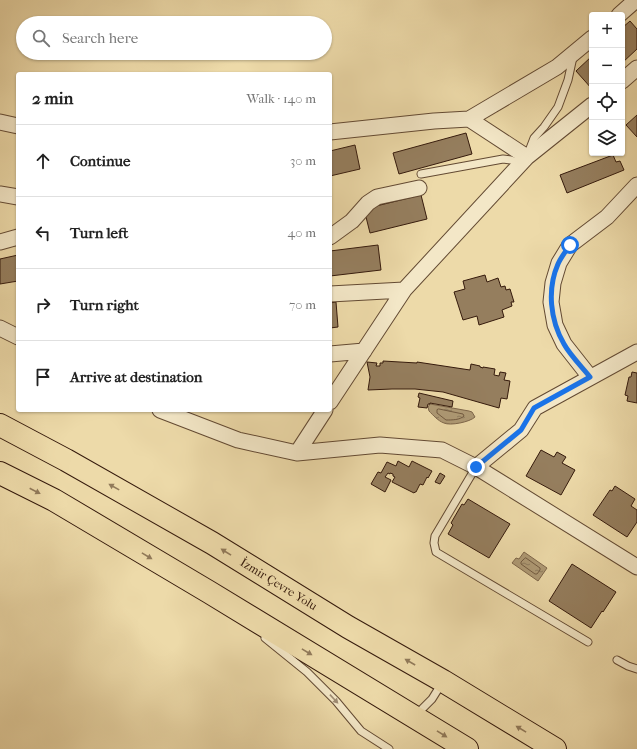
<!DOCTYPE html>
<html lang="en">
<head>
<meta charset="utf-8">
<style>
	:root { --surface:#fff; --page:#f6f6f6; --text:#222; --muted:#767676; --line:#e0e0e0 }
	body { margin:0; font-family:"IM FELL French Canon",serif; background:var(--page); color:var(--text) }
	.controls { position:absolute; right:12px; top:12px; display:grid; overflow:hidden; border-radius:4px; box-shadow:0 1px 3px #0004 }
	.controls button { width:36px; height:36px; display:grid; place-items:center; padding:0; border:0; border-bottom:1px solid var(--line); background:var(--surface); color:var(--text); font:20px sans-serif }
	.stop { position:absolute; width:12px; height:12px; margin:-9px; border:3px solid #1a73e8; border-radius:50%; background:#fff }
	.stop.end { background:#1a73e8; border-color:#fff; box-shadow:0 1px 4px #0008 }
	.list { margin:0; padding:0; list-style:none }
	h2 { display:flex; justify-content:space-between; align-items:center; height:52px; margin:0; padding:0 16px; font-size:17px }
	h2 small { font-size:13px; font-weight:400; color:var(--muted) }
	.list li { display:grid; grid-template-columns:26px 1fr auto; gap:12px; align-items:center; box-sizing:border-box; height:72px; padding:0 16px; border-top:1px solid var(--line) }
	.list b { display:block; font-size:15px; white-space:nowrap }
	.list em { font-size:13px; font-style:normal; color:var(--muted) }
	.icon { flex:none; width:22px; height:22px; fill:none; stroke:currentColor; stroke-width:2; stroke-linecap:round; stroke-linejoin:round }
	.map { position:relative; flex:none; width:637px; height:749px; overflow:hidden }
	.search { position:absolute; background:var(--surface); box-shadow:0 1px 3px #0004; left:16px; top:16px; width:316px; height:44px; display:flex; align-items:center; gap:10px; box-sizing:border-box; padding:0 14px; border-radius:22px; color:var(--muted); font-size:15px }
	.panel { position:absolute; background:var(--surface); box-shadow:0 1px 3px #0004; left:16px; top:72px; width:316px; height:340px; border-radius:4px }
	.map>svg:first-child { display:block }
</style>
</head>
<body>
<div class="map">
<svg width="637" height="749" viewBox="0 0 637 749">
	<defs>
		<pattern id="water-ripples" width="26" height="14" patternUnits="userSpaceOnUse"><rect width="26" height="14" fill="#ae9974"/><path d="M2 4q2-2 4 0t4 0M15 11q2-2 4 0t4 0" fill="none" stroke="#8e7c5e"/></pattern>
	</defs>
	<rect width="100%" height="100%" fill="#eddaa9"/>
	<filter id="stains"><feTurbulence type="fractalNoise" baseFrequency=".005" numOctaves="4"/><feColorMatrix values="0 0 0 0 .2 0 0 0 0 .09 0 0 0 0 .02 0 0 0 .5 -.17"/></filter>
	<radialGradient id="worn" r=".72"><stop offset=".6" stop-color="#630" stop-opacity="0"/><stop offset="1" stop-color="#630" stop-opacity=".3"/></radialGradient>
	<path fill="url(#water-ripples)" stroke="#7e664a" d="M430 404 469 411 472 412 475 417C470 422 450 426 444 423 438 421 433 415 429 411L428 407Z
		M524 552 547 568 538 581 512 563 516 558 519 559Z"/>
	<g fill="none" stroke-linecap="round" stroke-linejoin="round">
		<path stroke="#725a40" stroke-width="1" d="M439 409 463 414 464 416C460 420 452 420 446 420L437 413V410Z
			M526 558 540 568V570L537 574H535L521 564V562L524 559Z"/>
	</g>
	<path fill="#957e5e" stroke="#351a0c" d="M630 21 637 29V49L622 63V28Z
		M592 56V89L576 71Z
		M637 115V137L626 125Z
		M466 133 472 154 399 174 393 153Z
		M355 145 360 169 330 176V151Z
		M613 155 616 162 620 161 624 170 567 193 560 175Z
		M421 195 427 219 370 233 364 209Z
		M378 245 381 270 330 276V251Z
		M18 255V281L0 284V259Z
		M485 275 487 282 498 278 501 287 505 286 506 290 510 289 514 302H511L512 306 502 310 504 317 479 325 477 316 463 320 454 292 465 289 463 281Z
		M336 302 338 327 330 328V303Z
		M383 361 417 363V362L470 370 471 364 480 366V367L483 368V367L495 369 494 375 499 376 500 372 506 373 504 380 510 381 507 399 501 398 499 408 443 392 415 389H392L368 390 370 377 367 362 377 363 376 366H380V363H383Z
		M632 372 637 373V403L627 401 628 396 625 395 629 377H631Z
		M419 393 453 401 452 407 430 403V404H428L427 408 418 407 420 398 418 397Z
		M541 450 554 457 557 452 566 457 562 463 575 470 561 495 526 476Z
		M398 461 409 467 412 461 432 471 428 478 427 477 423 485 420 484 416 492H415L414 493 392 482 395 477 393 476V474L390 473V474L388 473 385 477 391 480 385 492 371 484 378 472 381 473 387 462 396 466Z
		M440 473 445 476 440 484 435 482Z
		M615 486 635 499 631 506 637 510V522L627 537 593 515 610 490 612 491Z
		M468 499 510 524 489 558 448 534 453 525 451 523 462 504 464 505Z
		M572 564 616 592 603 612 602 611 591 628 549 601Z"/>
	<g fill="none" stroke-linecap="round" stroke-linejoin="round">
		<g stroke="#634a33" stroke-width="9">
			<path id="service" d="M529 151 534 138 544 127 558 107 568 80 573 57
				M421 174 503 159 511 160 521 163
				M476 467 435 536 434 543 436 552 588 642
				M265 638 307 672 336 701 361 731 389 749
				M617 660 628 666 637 669
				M416 715 432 699 442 683"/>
		</g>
		<g stroke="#634a33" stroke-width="17">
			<path id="minor" d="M619 15 636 0
				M622 81 637 68
				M469 119 527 157
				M0 122 18 126
				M330 132 434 121 469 119 557 67 592 38
				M0 194 18 197
				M330 237 352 221 368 203 377 197 419 188
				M0 242 18 237
				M330 294 404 290
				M0 328 18 337
				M637 352 535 408 521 430 476 467 637 567
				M330 354 364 351
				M590 377 564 344 555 325 551 302 553 283 559 263 570 245 607 217 637 185
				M330 402 404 290 527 157 592 105
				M160 410 238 440 297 453 380 445 442 450 476 467
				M297 453 325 410"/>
		</g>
		<g stroke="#351a0c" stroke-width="24">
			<g id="motorway">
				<path id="s1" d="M0 425 66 460 212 543 348 627 443 681 555 749"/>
				<path d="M0 473 54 500 209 592 467 749"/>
			</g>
		</g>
		<use href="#service" stroke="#f3e7c7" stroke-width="7"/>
		<use href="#minor" stroke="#f3e7c7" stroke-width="15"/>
		<use href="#motorway" stroke="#eddaa9" stroke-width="22"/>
	</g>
	<defs><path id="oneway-solid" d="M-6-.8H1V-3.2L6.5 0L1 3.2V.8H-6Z"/></defs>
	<g fill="#917a5a">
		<use href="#oneway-solid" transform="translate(114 487) rotate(-151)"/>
		<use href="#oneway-solid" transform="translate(35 491) rotate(27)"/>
		<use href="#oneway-solid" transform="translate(226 552) rotate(-148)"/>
		<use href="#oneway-solid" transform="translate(147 556) rotate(31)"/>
		<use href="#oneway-solid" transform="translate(307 652) rotate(31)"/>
		<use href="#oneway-solid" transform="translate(410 662) rotate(-150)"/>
		<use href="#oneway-solid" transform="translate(521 729) rotate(-149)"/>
		<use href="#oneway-solid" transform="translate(442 734) rotate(32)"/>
	</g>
	<use fill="#9e8b73" href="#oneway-solid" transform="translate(334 699) rotate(47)"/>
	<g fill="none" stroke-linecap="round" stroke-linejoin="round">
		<path stroke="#1a73e8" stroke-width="5" d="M476 467 521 430 534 408 590 377C582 367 570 355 564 344 550 320 547 289 558 264 561 257 566 251 570 245"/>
	</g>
	<g text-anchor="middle" stroke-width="4" stroke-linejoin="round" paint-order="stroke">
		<g font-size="12" fill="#351a0c" stroke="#f3e7c7">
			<text dy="4" stroke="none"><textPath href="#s1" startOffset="321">İzmir Çevre Yolu</textPath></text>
		</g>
	</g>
	<rect width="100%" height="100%" filter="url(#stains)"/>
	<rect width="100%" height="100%" fill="url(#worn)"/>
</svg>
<div class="controls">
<button>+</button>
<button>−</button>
<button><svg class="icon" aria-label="locate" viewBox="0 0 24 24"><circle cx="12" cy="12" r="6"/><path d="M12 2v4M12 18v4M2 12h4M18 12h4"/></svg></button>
<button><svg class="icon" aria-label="layers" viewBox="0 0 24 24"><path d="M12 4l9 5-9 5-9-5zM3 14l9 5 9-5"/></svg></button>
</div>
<div class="stop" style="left:570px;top:245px"></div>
<div class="stop end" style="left:476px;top:467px"></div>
<div class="search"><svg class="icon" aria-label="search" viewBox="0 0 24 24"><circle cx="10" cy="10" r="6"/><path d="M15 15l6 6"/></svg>Search here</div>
<section class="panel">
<h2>2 min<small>Walk · 140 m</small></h2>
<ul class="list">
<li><svg class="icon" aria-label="ahead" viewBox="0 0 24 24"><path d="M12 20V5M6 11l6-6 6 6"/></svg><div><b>Continue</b></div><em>30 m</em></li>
<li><svg class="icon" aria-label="left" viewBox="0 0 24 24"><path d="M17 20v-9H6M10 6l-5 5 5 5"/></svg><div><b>Turn left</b></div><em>40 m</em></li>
<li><svg class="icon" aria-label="right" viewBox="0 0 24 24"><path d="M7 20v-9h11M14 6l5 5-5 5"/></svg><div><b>Turn right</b></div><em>70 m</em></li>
<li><svg class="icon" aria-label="arrive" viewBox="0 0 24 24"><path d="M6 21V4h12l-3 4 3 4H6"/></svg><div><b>Arrive at destination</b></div></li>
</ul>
</section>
</div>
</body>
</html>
